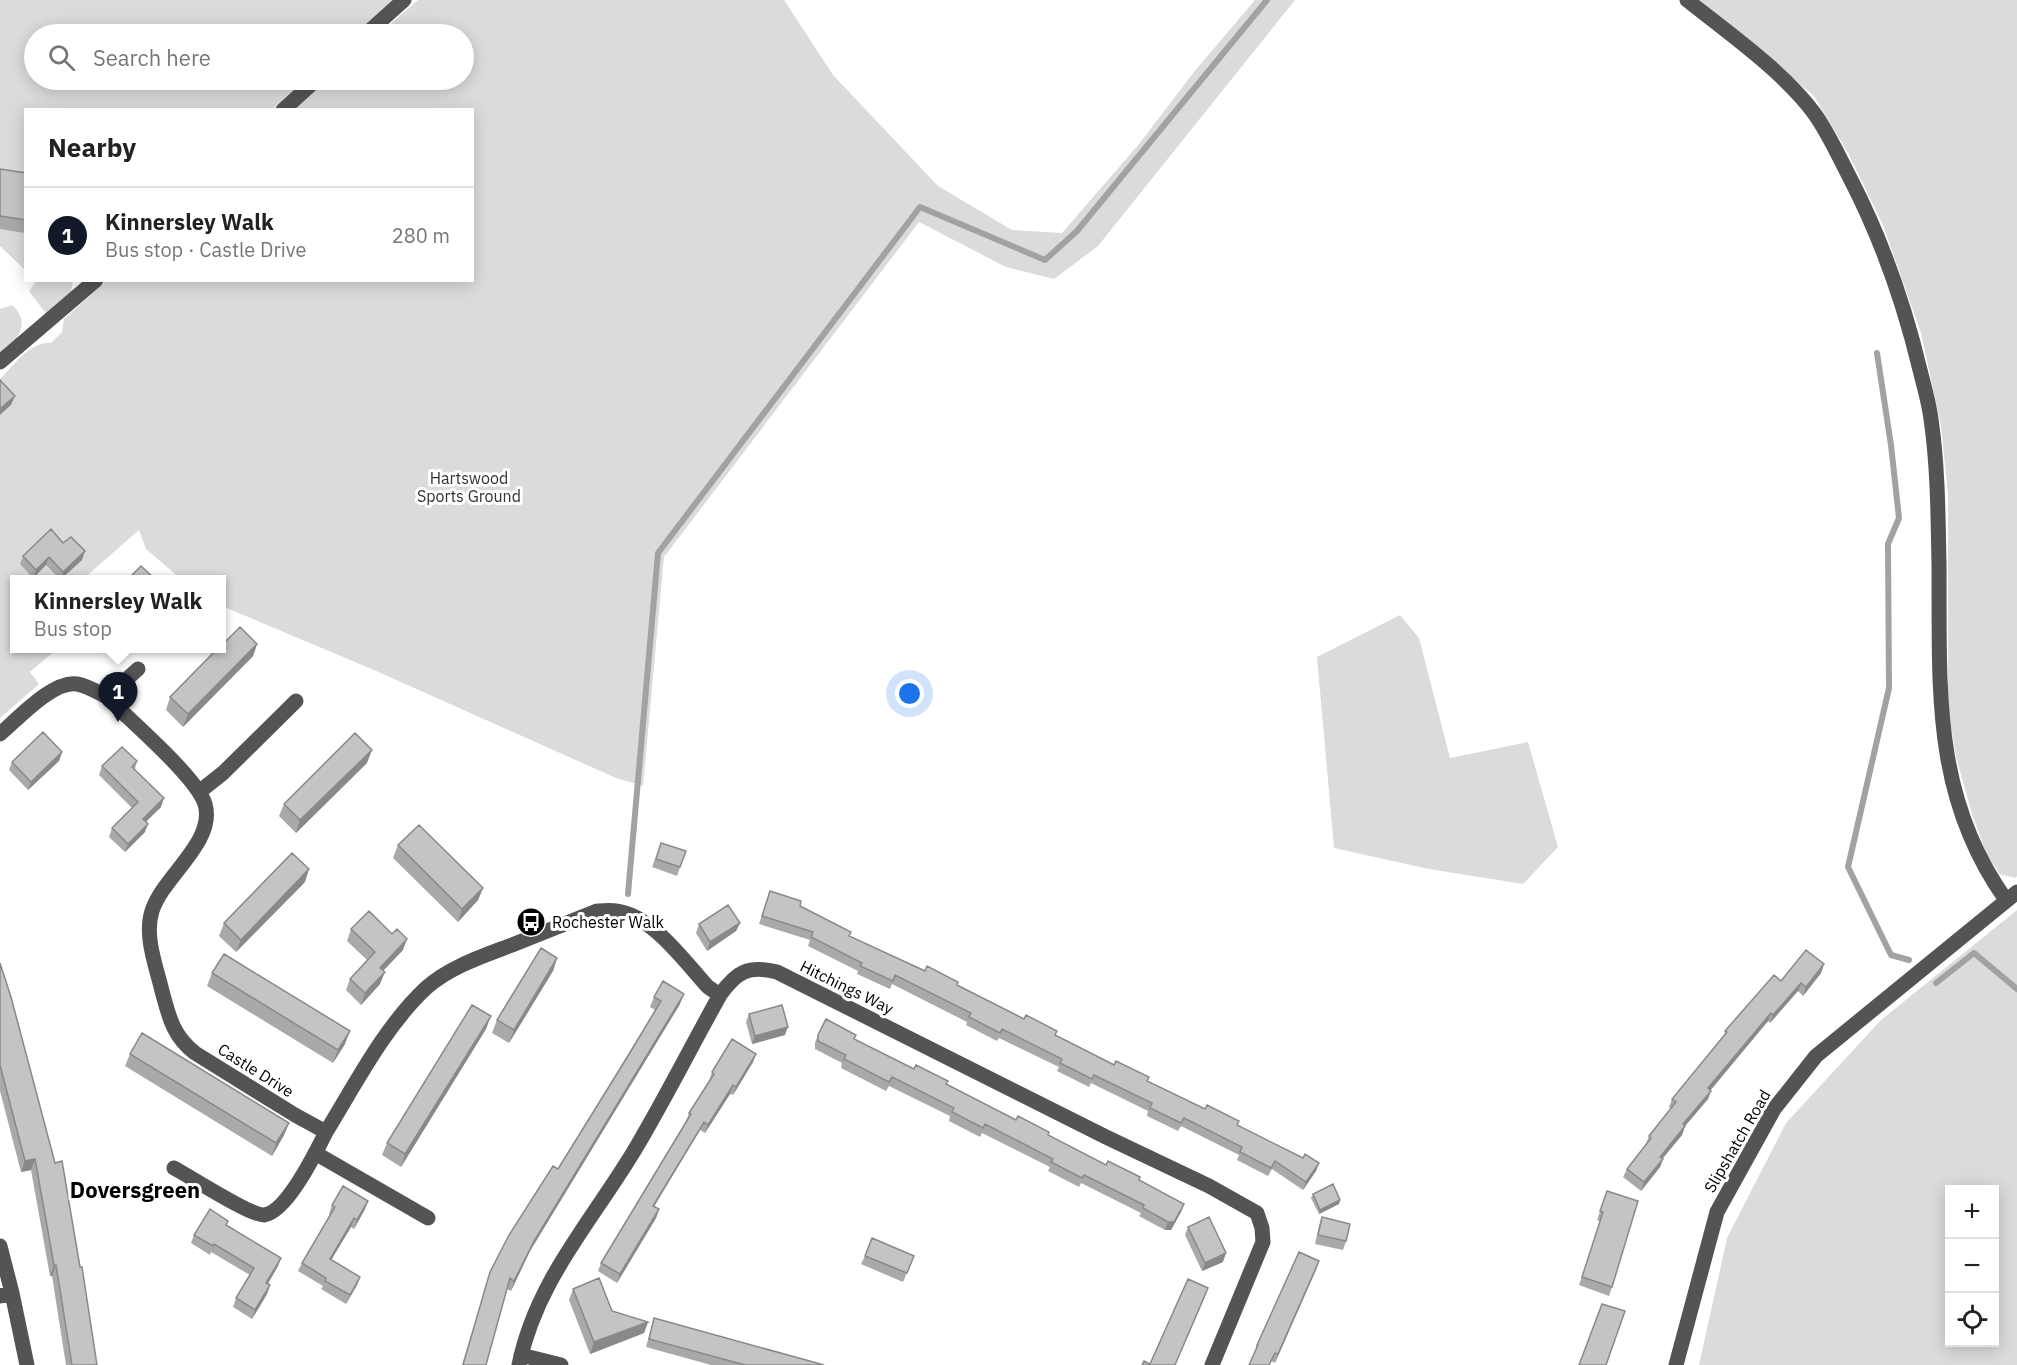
<!DOCTYPE html>
<html lang="en">
<head>
<meta charset="utf-8">
<style>
	:root { --surface:#fff; --page:#f2f2f2; --text:#222; --muted:#767676; --line:#e0e0e0; --accent:#111827 }
	body { margin:0; font-family:"IBM Plex Sans",sans-serif; background:var(--page); color:var(--text) }
	.controls { position:absolute; right:18px; bottom:18px; display:grid; overflow:hidden; border-radius:0px; box-shadow:0 3px 15px #0003 }
	.controls button { width:54px; height:54px; display:grid; place-items:center; padding:0; border:0; border-bottom:2px solid var(--line); background:var(--surface); color:var(--text); font:30px sans-serif }
	.you { position:absolute; left:910px; top:694px; width:21px; height:21px; margin:-15px; border:4px solid #fff; border-radius:50%; background:#1a73e8; box-shadow:0 0 0 9px #1a73e833 }
	.badge { display:grid; place-items:center; width:39px; height:39px; border-radius:50%; background:var(--accent); color:#fff; font-size:20px; font-weight:700 }
	.pin { position:absolute; translate:-50% -50px; filter:drop-shadow(0 2px 3px #0008) }
	.pin::after { content:''; position:absolute; top:32px; width:21px; height:18px; background:inherit; clip-path:polygon(0 0,100% 0,50% 100%) }
	.popup { position:absolute; left:10px; top:575px; width:216px; height:78px; box-sizing:border-box; display:grid; place-content:center; border-radius:0px; background:var(--surface); filter:drop-shadow(0 2px 4px #0005); font-size:20px; white-space:nowrap; color:var(--muted) }
	.popup b { font-size:22px; color:var(--text) }
	.popup::after { content:''; position:absolute; left:50%; top:100%; margin-left:-12px; border:12px solid transparent; border-top-color:var(--surface) }
	.list { margin:0; padding:0; list-style:none }
	h2 { display:flex; justify-content:space-between; align-items:center; height:78px; margin:0; padding:0 24px; font-size:26px }
	h2 small { font-size:20px; font-weight:400; color:var(--muted) }
	.list li { display:grid; grid-template-columns:39px 1fr auto; gap:18px; align-items:center; box-sizing:border-box; height:96px; padding:0 24px; border-top:2px solid var(--line) }
	.list b { display:block; font-size:22px; white-space:nowrap }
	.list p { margin:0; font-size:20px; white-space:nowrap; color:var(--muted) }
	.list em { font-size:20px; font-style:normal; color:var(--muted) }
	.icon { flex:none; width:33px; height:33px; fill:none; stroke:currentColor; stroke-width:2; stroke-linecap:round; stroke-linejoin:round }
	.map { position:relative; flex:none; width:2017px; height:1365px; overflow:hidden }
	.search { position:absolute; background:var(--surface); box-shadow:0 3px 15px #0003; left:24px; top:24px; width:450px; height:66px; display:flex; align-items:center; gap:15px; box-sizing:border-box; padding:0 21px; border-radius:33px; color:var(--muted); font-size:22px }
	.panel { position:absolute; background:var(--surface); box-shadow:0 3px 15px #0003; left:24px; top:108px; width:450px; height:174px; border-radius:0px }
	.map>svg:first-child { display:block }
</style>
</head>
<body>
<div class="map">
<svg width="2017" height="1365" viewBox="0 0 2017 1365">
	<rect width="100%" height="100%" fill="#fff"/>
	<path fill="#dbdbdb" fill-rule="evenodd" d="M0 0H394L356 34H34V80H305L272 109 26 110 25 192 0 182Z
		M418 0H784L833 75 938 186 1012 230 1062 233 1139 144 1194 72 1255 0H1295L1098 246 1054 279 1006 267 919 222 664 557 643 786 616 778 374 670 222 606V580L181 579 146 549 139 530 83 579 15 580V648L57 649 30 672 39 684 0 718V415L11 405 0 392V379C14 365 30 341 51 343L62 332 64 319 106 281 472 280V110L293 109 327 80H464V34H379Z
		M1700 0H2017V876L2015 878 2000 874 1987 855 1972 814 1956 757 1948 707V494L1941 426 1921 333 1883 225 1848 153 1814 96Z
		M25 224V270L0 246V229L23 233Z
		M36 281H73L71 292 47 315 29 291Z
		M12 305C33 324 16 342 0 356V309Z
		M1400 615 1419 638 1450 758 1528 742 1558 847 1523 884 1429 869 1334 848 1317 657Z
		M2017 910V1365H1699L1727 1238 1786 1123 1881 1020ZM1950 1190H1994V1342H1950Z"/>
	<g fill="none" stroke-linecap="round" stroke-linejoin="round">
		<path stroke="#a2a2a2" stroke-width="6" d="M1877 353 1891 445 1899 518 1888 544 1889 688 1848 867 1891 955 1909 960
			M628 894 658 553 920 207 1045 260 1077 231 1267 0
			M1936 983 1974 953 2017 989"/>
		<path stroke="#545454" stroke-width="15" d="M1687 0C1727 32 1784 72 1814 113 1828 132 1839 157 1850 178 1882 240 1904 303 1920 370 1924 386 1929 403 1931 419 1938 467 1938 516 1939 564 1940 686 1931 795 2006 900
			M366 34 404 0
			M283 110 316 80
			M0 362 96 280
			M107 697 138 669
			M0 734C18 719 53 680 77 684 88 686 97 692 107 697 130 721 196 776 205 804 216 842 163 876 152 911 144 936 156 966 162 991 169 1017 173 1036 195 1053L295 1115 326 1132C355 1085 385 1026 426 988 449 967 483 956 512 945 540 934 569 922 597 911 603 911 610 910 616 911 652 915 685 962 708 987L720 995
			M199 792 223 773 296 701
			M315 1153 428 1218
			M174 1168C189 1176 251 1216 264 1215 287 1212 316 1152 326 1132
			M0 1246 12 1293 0 1296
			M12 1293 27 1365
			M521 1355 561 1365
			M519 1365C536 1280 594 1219 637 1146 666 1097 692 1045 720 995 737 971 749 965 777 972L1106 1137 1209 1186 1257 1213 1262 1228 1263 1242 1212 1365
			M1676 1365 1717 1212 1774 1109 1816 1056 2017 892"/>
	</g>
	<path fill="#a9a9a9" d="M0 169 26 173V226L23 233 0 229Z
		M23 556 82 560 61 579H60L46 565 33 578 20 564Z
		M257 644 253 656 183 727 166 710 170 697Z
		M62 752 59 761 28 790 9 770 12 762Z
		M137 761 135 769 161 807 146 822 145 832 125 852 109 837 112 828 132 808 99 775 102 766Z
		M367 763 296 833 279 816 284 804Z
		M661 843 686 851 677 876 652 867Z
		M398 845 483 888 478 900 458 922 393 858Z
		M305 882 236 952 219 936 224 923Z
		M770 891 800 906 850 936 957 985 1024 1019 1237 1126 1303 1158 1319 1163 1316 1171 1303 1190 1272 1169 1268 1176 1237 1160 1239 1155 1181 1126 1178 1131 1147 1116 1148 1111 1091 1083 1089 1087 1057 1071 1059 1067 999 1038 997 1041 966 1025 967 1022 892 984 890 989 857 974 858 971 808 946 810 940 759 924Z
		M740 923 736 931 707 951 696 933 699 924Z
		M351 929 403 950 383 971 380 984 361 1005 346 990 350 979 367 960 347 941Z
		M557 958 553 971 509 1043 492 1033 497 1020Z
		M0 963 97 1365H66L52 1276H50L31 1170 21 1172 0 1091Z
		M1824 964 1821 973 1803 996 1798 991 1770 1023 1768 1021 1710 1090 1708 1099 1685 1126 1682 1135 1663 1158 1660 1167 1641 1191 1623 1177 1627 1169 1646 1144 1649 1136 1671 1109 1669 1107 1672 1099 1724 1036 1725 1031 1781 981Z
		M212 973 345 1044 333 1063 207 986Z
		M654 997 680 1004 530 1251 511 1291 507 1289 486 1365H462L490 1272 558 1169 655 1010 650 1007Z
		M749 1014 785 1035 752 1044 746 1022Z
		M486 1029 401 1167 382 1155 387 1143Z
		M818 1035 855 1039 1106 1165 1139 1180 1184 1204 1181 1212 1171 1230H1165L1139 1216 1141 1213 1081 1183 1079 1187 1048 1171 1050 1167 982 1133 980 1137 949 1121 950 1116 889 1086 886 1091 841 1068 842 1063 815 1049V1043Z
		M130 1054 289 1123 284 1135 272 1156 125 1066Z
		M756 1054 753 1062 733 1095 730 1094 705 1133 700 1130 654 1207 659 1209 656 1218 617 1283 598 1271 601 1263 686 1121 689 1113 709 1081 712 1072Z
		M1607 1191 1612 1287 1609 1296 1579 1285 1600 1221 1597 1220Z
		M1313 1194 1340 1200 1339 1204 1319 1214 1311 1198Z
		M332 1205 365 1209 354 1229 351 1227 331 1260 360 1277 357 1285 346 1304 321 1289 323 1286 298 1271 302 1263 331 1215 329 1214Z
		M1322 1217 1346 1241 1343 1250 1315 1244 1319 1226Z
		M227 1225 281 1258 278 1266 268 1284 270 1285 267 1294 252 1319 233 1307 236 1298 250 1275 211 1252 210 1255 191 1243 194 1235Z
		M1188 1227 1223 1262 1202 1271 1185 1235Z
		M865 1256H914L903 1282 861 1264Z
		M1319 1261 1275 1363 1254 1353 1257 1345Z
		M573 1289 612 1311 648 1322 644 1333 590 1354 569 1300Z
		M654 1318 824 1365H711L646 1347Z"/>
	<path fill="#898989" d="M15 396 11 405 0 415V409Z
		M85 551 82 560 61 579 63 572Z
		M49 557 46 565 33 578 36 570Z
		M257 644 253 656 183 727 188 714Z
		M372 750 367 763 296 833 300 820Z
		M62 752 59 761 28 790 31 782Z
		M164 798 161 807 140 827 143 819Z
		M148 824 145 832 125 852 128 844Z
		M309 869 305 882 236 952 241 940Z
		M483 888 478 900 458 922 462 909Z
		M740 923 736 931 707 951 710 942Z
		M407 939 403 950 375 979 380 968Z
		M557 958 553 971 509 1043 514 1030Z
		M1824 964 1821 973 1803 996 1806 987Z
		M385 972 380 984 361 1005 365 993Z
		M1801 983 1798 991 1770 1023 1773 1015Z
		M684 994 680 1004 530 1251 511 1291 514 1281 534 1241Z
		M1771 1013 1768 1021 1705 1097 1708 1088Z
		M491 1016 486 1029 401 1167 405 1154Z
		M788 1027 785 1035 752 1044 755 1036Z
		M350 1031 345 1044 333 1063 338 1050Z
		M756 1054 753 1062 733 1095 736 1087Z
		M733 1085 730 1094 705 1133 708 1125Z
		M1711 1091 1708 1099 1685 1126 1682 1135 1657 1165 1660 1157 1683 1124Z
		M704 1122 700 1130 649 1214 653 1206Z
		M289 1123 284 1135 272 1156 276 1143Z
		M35 1159 31 1170 21 1172 25 1161Z
		M1663 1159 1660 1167 1641 1191 1644 1182Z
		M1319 1163 1316 1171 1303 1190 1306 1182Z
		M1340 1200 1339 1204 1319 1214 1320 1210Z
		M368 1201 365 1209 354 1229 357 1220Z
		M1184 1204 1181 1212 1171 1230H1165L1168 1222Z
		M659 1209 656 1218 617 1283 620 1274Z
		M354 1218 351 1227 327 1267 330 1259Z
		M1226 1253 1223 1262 1202 1271 1205 1263Z
		M281 1258 278 1266 263 1291 266 1283Z
		M1319 1261 1316 1270 1275 1363 1278 1354Z
		M54 1265H56L52 1276H50Z
		M360 1277 357 1285 346 1304 350 1295Z
		M270 1285 267 1294 252 1319 255 1310Z
		M1208 1288 1204 1299 1175 1365Z
		M648 1322 644 1333 590 1354 594 1342Z"/>
	<path fill="#c4c4c4" stroke="#898989" stroke-width="1.5" d="M0 169 26 173V220L0 216Z
		M0 380 15 396 0 409Z
		M51 529 63 543 71 537 85 551 63 572 49 557 36 570 23 556Z
		M141 566 154 578 152 579H128Z
		M240 627 257 644 188 714 170 697 218 648H222V645Z
		M43 732 62 752 31 782 12 762Z
		M355 733 372 750 300 820 284 804Z
		M122 747 137 761 132 767 164 798 143 819 148 824 128 844 112 828 138 802 102 766Z
		M419 825 483 888 462 909 398 845Z
		M661 843 686 851 680 867 656 859Z
		M292 853 309 869 241 940 224 923Z
		M770 891 801 901 800 906 851 932 849 936 925 971 927 966 958 982 957 985 1024 1019 1026 1015 1057 1031 1055 1035 1114 1065 1116 1061 1149 1077 1147 1081 1205 1109 1207 1105 1239 1121 1237 1125 1303 1158 1305 1154 1319 1163 1306 1182 1275 1161 1271 1168 1240 1152 1242 1147 1184 1118 1181 1123 1150 1108 1152 1103 1094 1075 1092 1079 1060 1063 1062 1059 1002 1029 1000 1033 969 1017 971 1013 895 975 893 981 860 966 862 963 811 937 813 932 762 916Z
		M728 905 740 923 710 942 699 924Z
		M369 911 392 934 397 929 407 939 380 968 385 972 365 993 350 979 375 952 351 929Z
		M541 948 557 958 514 1030 497 1020Z
		M1806 950 1824 964 1806 987 1801 983 1773 1015 1771 1013 1708 1088 1711 1091 1683 1124 1685 1126 1660 1157 1663 1159 1644 1182 1627 1169 1651 1138 1649 1136 1676 1102 1672 1099 1727 1032 1725 1031 1774 975 1781 981Z
		M224 954 350 1031 338 1050 212 973Z
		M0 963 11 997 55 1163 62 1161 80 1267H82L97 1365H72L56 1265H54L35 1159 25 1161 0 1065Z
		M663 981 684 994 534 1241 514 1281 510 1278 486 1365H463L490 1272 509 1235 553 1166 558 1169 628 1056 661 1001 654 997Z
		M472 1005 491 1016 405 1154 387 1143Z
		M782 1005 788 1027 755 1036 749 1014Z
		M826 1019 856 1035 854 1039 914 1069 916 1065 948 1081 946 1084 1016 1120 1018 1116 1049 1132 1048 1135 1106 1165 1108 1161 1140 1177 1139 1180 1184 1204 1174 1222H1168L1143 1208 1144 1205 1084 1175 1082 1178 1051 1162 1053 1159 985 1124 983 1128 952 1112 954 1108 892 1077 889 1082 844 1059 846 1055 818 1041V1035Z
		M142 1033 289 1123 276 1143 130 1054Z
		M732 1039 756 1054 736 1087 733 1085 708 1125 704 1122 653 1206 659 1209 620 1274 601 1263 691 1114 689 1113 714 1074 712 1072Z
		M1333 1184 1340 1200 1320 1210 1313 1194Z
		M343 1186 368 1201 357 1220 354 1218 330 1259 360 1277 350 1295 325 1281 326 1278 302 1263 335 1207 332 1205Z
		M1607 1191 1638 1201 1612 1287 1582 1277 1603 1212 1600 1211Z
		M210 1209 228 1221 226 1225 281 1258 266 1283 270 1285 255 1310 236 1298 254 1268 214 1244 213 1246 194 1235Z
		M1209 1217 1226 1253 1205 1263 1188 1227Z
		M1322 1217 1350 1224 1346 1241 1318 1235Z
		M872 1238 914 1256 907 1273 865 1256Z
		M1299 1252 1319 1261 1278 1354 1275 1353 1269 1365H1249L1258 1345H1257Z
		M599 1278 612 1311 648 1322 594 1342 573 1289Z
		M1188 1279 1208 1288 1175 1365H1142L1144 1361 1150 1364Z
		M1602 1304 1625 1311 1606 1365H1579Z
		M654 1318 824 1365H745L649 1339Z"/>
	<defs>
		<g id="bus-disc" transform="scale(1.5)"><circle r="9.5" fill="#000" stroke="#fff"/><path d="M-5-6H5V4H4V6H2V4H-2V6H-4V4H-5ZM-3.5-4V0h7V-4ZM-3.5 1.2v1.5H-2V1.2ZM2 1.2v1.5H3.5V1.2Z" fill="#fff"/></g>
	</defs>
	<g fill-rule="evenodd">
		<use href="#bus-disc" x="531" y="922"/>
	</g>
	<g text-anchor="middle" stroke-width="6" stroke-linejoin="round" paint-order="stroke">
		<g font-size="16" fill="#323232" stroke="#fff">
			<text x="469" y="484">Hartswood<tspan x="469" dy="18">Sports Ground</tspan></text>
		</g>
		<g font-size="16" fill="#000" stroke="#fff" text-anchor="start">
			<text x="552" y="928">Rochester Walk</text>
		</g>
		<g font-size="16" fill="#000" stroke="#fff">
			<text transform="translate(847 987) rotate(26)" y="6">Hitchings Way</text>
			<text transform="translate(256 1070) rotate(32)" y="6">Castle Drive</text>
			<text transform="translate(1737 1141) rotate(-60)" y="6">Slipshatch Road</text>
		</g>
		<g font-size="22" font-weight="bold" fill="#000" stroke="#fff">
			<text x="135" y="1198">Doversgreen</text>
		</g>
	</g>
</svg>
<div class="controls">
<button>+</button>
<button>−</button>
<button><svg class="icon" aria-label="locate" viewBox="0 0 24 24"><circle cx="12" cy="12" r="6"/><path d="M12 2v4M12 18v4M2 12h4M18 12h4"/></svg></button>
</div>
<div class="you"></div>
<div class="pin badge" style="left:118px;top:722px">1</div>
<div class="popup"><b>Kinnersley Walk</b>Bus stop</div>
<div class="search"><svg class="icon" aria-label="search" viewBox="0 0 24 24"><circle cx="10" cy="10" r="6"/><path d="M15 15l6 6"/></svg>Search here</div>
<section class="panel">
<h2>Nearby<small></small></h2>
<ul class="list">
<li><span class="badge">1</span><div><b>Kinnersley Walk</b><p>Bus stop · Castle Drive</p></div><em>280 m</em></li>
</ul>
</section>
</div>
</body>
</html>
